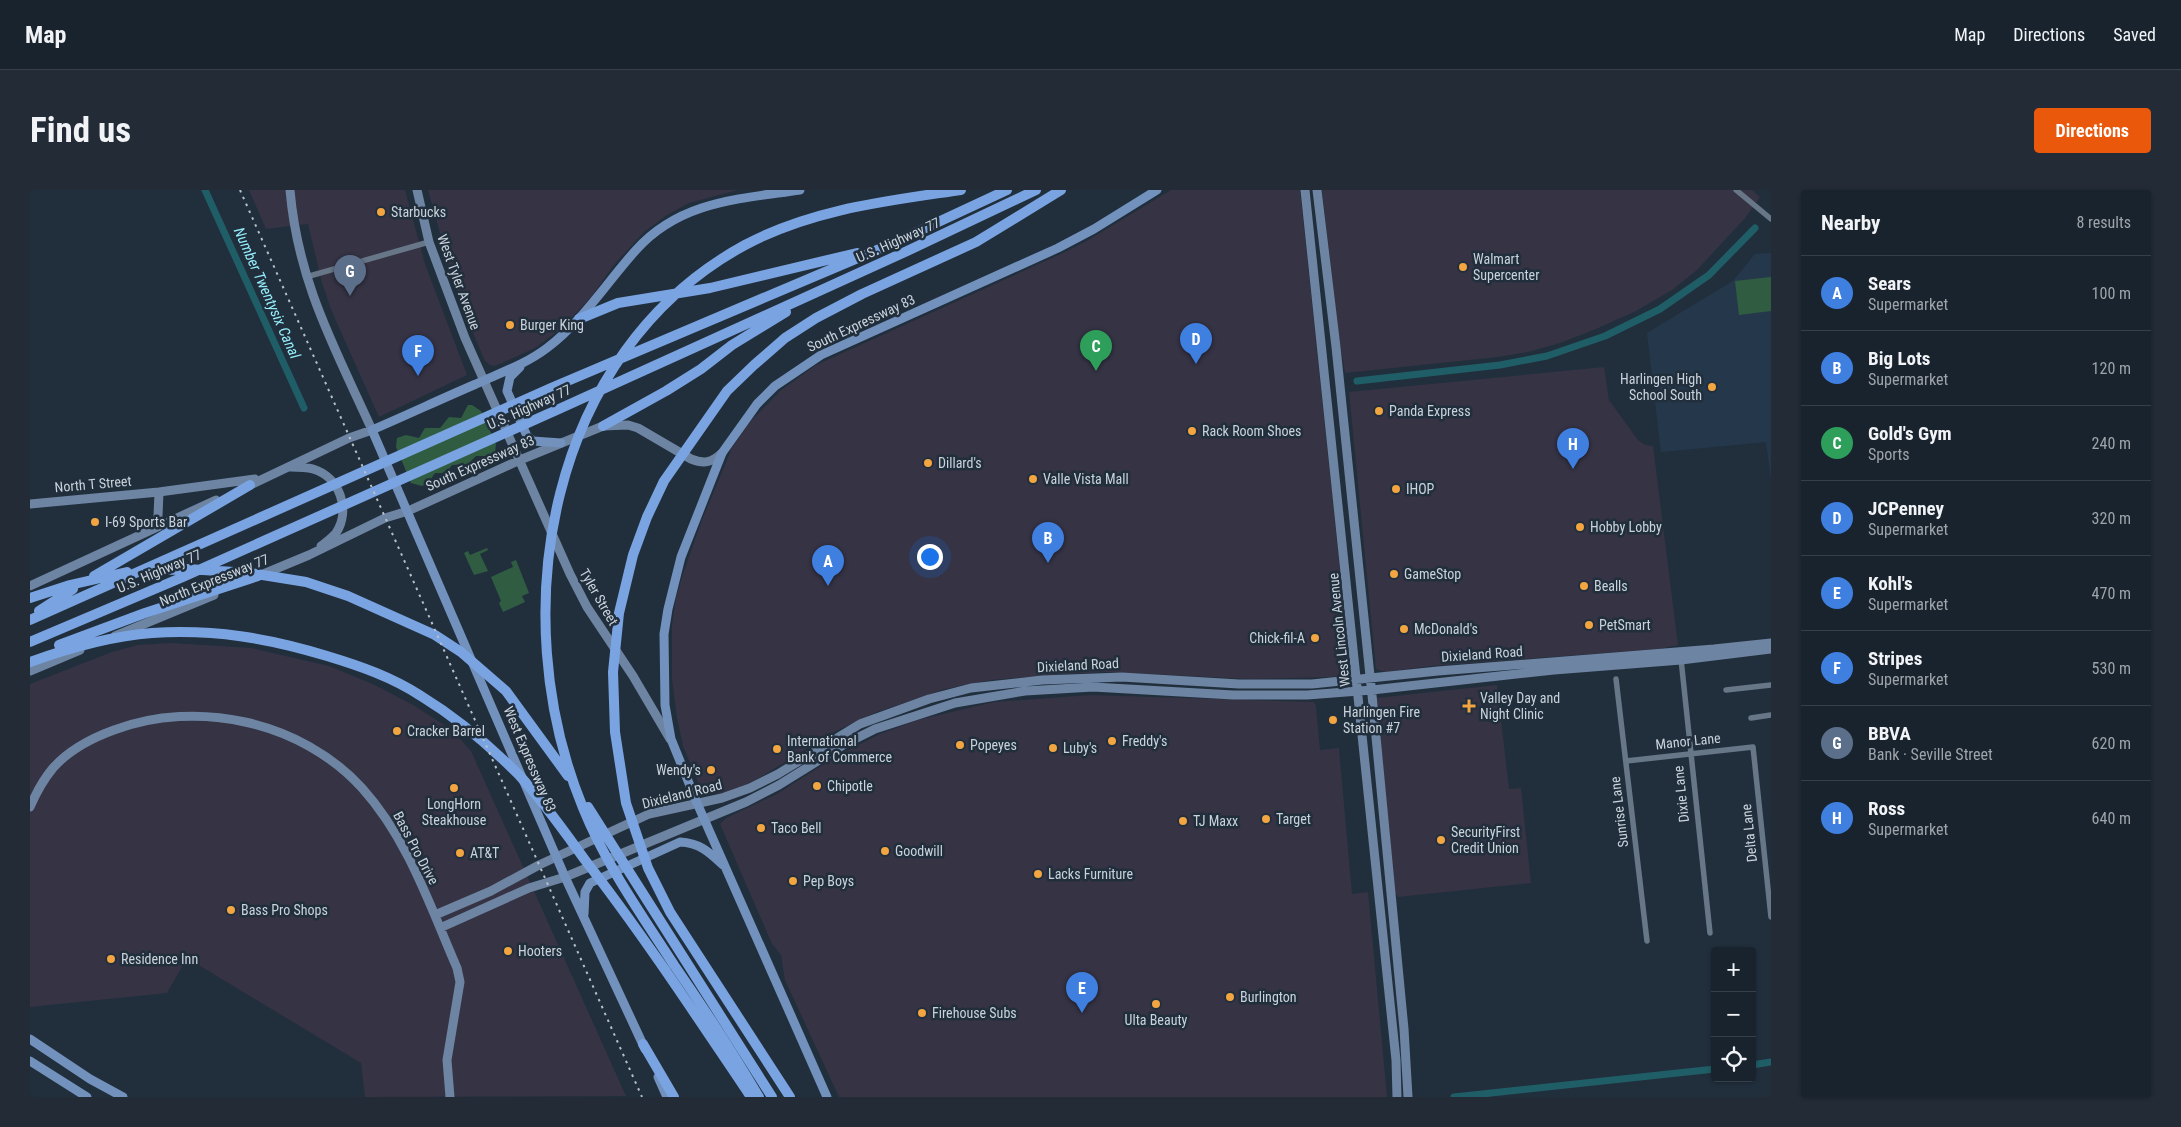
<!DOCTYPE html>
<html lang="en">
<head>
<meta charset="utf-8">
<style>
	:root { --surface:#19232e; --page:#222b36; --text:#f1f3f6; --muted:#9fa4aa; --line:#37404a; --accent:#ea580c }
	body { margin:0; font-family:"Roboto Condensed",sans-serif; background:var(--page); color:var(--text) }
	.controls { position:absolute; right:15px; bottom:15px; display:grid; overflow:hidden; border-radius:5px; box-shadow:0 1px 4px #0004 }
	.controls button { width:45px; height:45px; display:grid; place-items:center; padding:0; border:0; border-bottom:1px solid var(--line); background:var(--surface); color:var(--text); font:25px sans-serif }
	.you { position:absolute; left:899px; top:366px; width:18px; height:18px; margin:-12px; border:4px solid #fff; border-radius:50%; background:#1a73e8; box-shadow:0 0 0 8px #1a73e833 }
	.badge { display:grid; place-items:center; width:32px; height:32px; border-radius:50%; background:var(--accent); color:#fff; font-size:16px; font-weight:700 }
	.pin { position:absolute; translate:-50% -41px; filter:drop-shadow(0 1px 2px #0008) }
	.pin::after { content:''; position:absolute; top:26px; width:18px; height:15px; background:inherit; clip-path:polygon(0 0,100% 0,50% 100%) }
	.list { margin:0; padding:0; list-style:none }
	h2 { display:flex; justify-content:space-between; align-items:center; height:65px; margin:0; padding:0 20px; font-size:21px }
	h2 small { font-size:16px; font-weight:400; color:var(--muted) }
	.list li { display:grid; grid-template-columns:32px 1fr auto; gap:15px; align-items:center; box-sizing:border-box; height:75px; padding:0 20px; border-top:1px solid var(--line) }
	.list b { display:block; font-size:19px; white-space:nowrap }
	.list p { margin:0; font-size:16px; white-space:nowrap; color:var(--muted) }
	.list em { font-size:16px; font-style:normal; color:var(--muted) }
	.icon { flex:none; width:28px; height:28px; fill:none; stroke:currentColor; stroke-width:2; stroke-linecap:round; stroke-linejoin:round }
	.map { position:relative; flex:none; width:1741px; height:907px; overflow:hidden; border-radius:5px }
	header { display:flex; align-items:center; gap:30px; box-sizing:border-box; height:70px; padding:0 25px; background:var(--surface); border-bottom:1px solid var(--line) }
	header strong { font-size:24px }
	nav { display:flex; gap:28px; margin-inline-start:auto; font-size:18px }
	.intro { display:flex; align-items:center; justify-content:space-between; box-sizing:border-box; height:120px; padding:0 30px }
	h1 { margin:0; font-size:35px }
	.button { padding:12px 22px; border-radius:5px; background:var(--accent); color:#fff; font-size:18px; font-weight:700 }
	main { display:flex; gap:30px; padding:0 30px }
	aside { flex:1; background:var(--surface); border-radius:5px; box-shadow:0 1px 4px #0004 }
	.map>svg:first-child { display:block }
</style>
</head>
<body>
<header>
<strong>Map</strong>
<nav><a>Map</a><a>Directions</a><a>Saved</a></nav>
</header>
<div class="intro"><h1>Find us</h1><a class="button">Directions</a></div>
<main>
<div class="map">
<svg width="1741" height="907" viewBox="0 0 1741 907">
	<rect width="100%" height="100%" fill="#212f3d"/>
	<path fill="#353344" d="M219 0H375L395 74 437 185 349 227 302 122 292 93 278 34 236 39Z
		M398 0H708L659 13 637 25 614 42 583 76 562 106 532 138 505 158 465 176 460 175 455 171 440 136 421 83Z
		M1141 0H1270L1320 476 1312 486 1301 487 1221 489 1078 482 1035 484 961 490 915 499 847 522 804 542 726 590 699 602 685 604 670 597 653 556 647 528 642 490V435L646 407 654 381 672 330 702 258 719 233 750 201 786 175 1033 63 1055 52Z
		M1292 0H1722L1730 7 1716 27 1667 80 1642 100 1606 121 1566 139 1530 153 1498 162 1468 167 1315 183 1307 134Z
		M1574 177 1579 210 1608 250 1615 255 1623 256 1648 455 1629 459 1401 476 1355 482 1346 479 1319 202Z
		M141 453 221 458 299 476 345 495 385 516 423 541 441 561 596 906 335 907 331 873 157 768 137 803 0 817V494L82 462 108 455Z
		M1467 495 1479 599 1491 598 1501 693 1368 707 1365 703 1346 508Z
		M1060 505 1284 512 1286 516 1290 560 1309 558 1322 704 1338 702 1357 907H809L755 790 751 765 742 754 690 634 696 628 747 604 808 565 850 544 888 530 964 512Z"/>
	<path fill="#25384b" d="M1741 63V289L1736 252 1631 262 1617 143 1703 91 1725 64Z"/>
	<path fill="#305d42" d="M1741 87V121L1709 125 1705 91Z
		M438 215H442L451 221 466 254 465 263 460 266H446L438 274 422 275 416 283H405L398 293 392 296 381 293 366 257 367 248 376 245 389 248 395 238H410L419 227 431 228Z
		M457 358 458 360 450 364 458 381 444 385 434 363 438 361 440 365Z
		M486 370 499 403 492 406 495 412 473 422 469 413 471 411 461 387 483 377 481 372Z"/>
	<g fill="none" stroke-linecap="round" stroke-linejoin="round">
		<path stroke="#1f5e66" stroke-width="7" d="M175 0 274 218
			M1327 191 1470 175 1517 166 1575 146 1630 119 1679 85 1725 38
			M1722 875 1741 872
			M1424 907 1685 879"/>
		<path stroke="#677787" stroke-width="5.5" d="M1706 0 1741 29
			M276 87 399 52
			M1651 469 1680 743
			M1586 489 1617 751
			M1696 500 1741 495
			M1721 528 1741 525
			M1596 571 1723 557 1741 727"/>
		<path stroke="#6d84a2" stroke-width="9" d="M387 0 399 52 435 148 540 384 557 417 603 486 640 549
			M1275 0 1366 870 1367 907
			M1287 0 1306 157 1342 505 1374 839 1378 907
			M260 277C267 277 276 277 283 279 310 287 321 320 306 343 302 348 296 352 291 356
			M214 298 319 248 342 240C305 158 268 93 260 0
			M0 314 129 302 225 289
			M125 338 128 326 129 302
			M231 385 279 365 355 328 378 321 490 270 573 236 598 235 608 238 661 269C674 274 681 273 692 263
			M0 396 186 310
			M85 446 184 405
			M0 481 50 460
			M0 617C6 603 13 590 23 578 39 560 62 548 84 540 167 509 271 531 332 598 378 649 400 716 427 778L430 792 417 870 420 907
			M405 725 461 701 509 675 619 624 692 608 720 598 748 584 830 534 899 509 941 498 1012 490 1092 487 1209 494H1282L1408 481 1684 459 1741 453
			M410 738 499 698 535 687 716 612 749 595 815 554 845 539 925 513 995 501 1063 497 1203 505H1277L1342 500 1524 480 1651 470 1741 459"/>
		<path stroke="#7292bd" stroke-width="9" d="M490 177 480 187 477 201 497 246 503 251 531 253
			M554 724 555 702 560 693 650 652C670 653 679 662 693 675
			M0 849 60 889 93 907
			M615 859 535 687 342 240C377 225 411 209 446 194 470 183 496 174 517 158 553 131 577 92 606 60 650 11 709 9 770 0
			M0 871 57 907
			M628 887 637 907
			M797 907 667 613 641 549 635 515 634 444 638 419 651 367 692 263 727 214 745 196 791 165 1028 58 1064 39 1127 0"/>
		<path stroke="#7aa4e1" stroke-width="10" d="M549 129 588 113 680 98 827 63
			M573 236 636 201 671 179 702 155 756 122
			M114 381 157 379 220 383 276 392 318 406 405 445 431 462 476 501 538 586
			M64 386 220 295
			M0 408 40 395 97 382
			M9 421 43 399
			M0 430 521 198 861 54 977 0
			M0 452 153 387 529 219 875 62 1006 0
			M29 455 115 423 228 386
			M0 472C39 458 81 446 122 443 184 439 238 448 297 466 330 476 362 487 391 506 427 528 460 556 489 585 513 611 534 641 555 670 614 746 667 827 721 907
			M558 617 742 907
			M613 854 644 907
			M729 907C702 862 674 818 644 775 611 724 576 675 553 618 473 423 518 162 715 55 782 19 857 11 931 0
			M760 907 640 722 618 678 596 613 585 542 583 482 589 423 603 365 617 327 634 291 697 201 724 175 755 148 786 128 832 104 946 52 1031 0"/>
		<path stroke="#b6c0c9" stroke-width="2" stroke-dasharray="2.5 5" stroke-linecap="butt" d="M210 0 612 907"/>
	</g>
	<g fill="#f2a541" stroke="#212f3d" stroke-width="2">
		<circle cx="351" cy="22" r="5"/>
		<circle cx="1433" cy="77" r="5"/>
		<circle cx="480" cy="135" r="5"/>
		<circle cx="1682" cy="197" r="5"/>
		<circle cx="1349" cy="221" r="5"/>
		<circle cx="1162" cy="241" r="5"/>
		<circle cx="898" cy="273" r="5"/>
		<circle cx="1003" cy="289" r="5"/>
		<circle cx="1366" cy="299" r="5"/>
		<circle cx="65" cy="332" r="5"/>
		<circle cx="1550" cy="337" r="5"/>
		<circle cx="1364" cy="384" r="5"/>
		<circle cx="1554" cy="396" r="5"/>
		<circle cx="1559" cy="435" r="5"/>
		<circle cx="1374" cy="439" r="5"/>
		<circle cx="1285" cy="448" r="5"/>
		<path d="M1436.5 508.5h5v5h5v5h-5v5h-5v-5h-5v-5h5z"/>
		<circle cx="1303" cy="530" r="5"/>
		<circle cx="367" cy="541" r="5"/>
		<circle cx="1082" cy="551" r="5"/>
		<circle cx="930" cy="555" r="5"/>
		<circle cx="1023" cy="558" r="5"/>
		<circle cx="747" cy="559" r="5"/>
		<circle cx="681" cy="580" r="5"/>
		<circle cx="787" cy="596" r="5"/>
		<circle cx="424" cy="598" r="5"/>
		<circle cx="1236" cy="629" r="5"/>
		<circle cx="1153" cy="631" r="5"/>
		<circle cx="731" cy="638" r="5"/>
		<circle cx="1411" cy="650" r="5"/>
		<circle cx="855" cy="661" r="5"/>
		<circle cx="430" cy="663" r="5"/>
		<circle cx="1008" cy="684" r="5"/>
		<circle cx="763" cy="691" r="5"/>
		<circle cx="201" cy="720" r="5"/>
		<circle cx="478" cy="761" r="5"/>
		<circle cx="81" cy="769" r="5"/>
		<circle cx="1200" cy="807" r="5"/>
		<circle cx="1126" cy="814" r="5"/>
		<circle cx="892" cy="823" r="5"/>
	</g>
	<g text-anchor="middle" stroke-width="5" stroke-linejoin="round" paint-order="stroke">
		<g font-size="14" fill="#cad3dc" stroke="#212f3d" text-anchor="start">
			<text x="361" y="27">Starbucks</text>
			<text x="1443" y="74">Walmart<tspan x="1443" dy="16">Supercenter</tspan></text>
			<text x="490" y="140">Burger King</text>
			<text x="1672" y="194" text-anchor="end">Harlingen High<tspan x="1672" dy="16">School South</tspan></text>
			<text x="1359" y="226">Panda Express</text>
			<text x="1172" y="246">Rack Room Shoes</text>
			<text x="908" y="278">Dillard's</text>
			<text x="1013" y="294">Valle Vista Mall</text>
			<text x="1376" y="304">IHOP</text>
			<text x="75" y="337">I-69 Sports Bar</text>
			<text x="1560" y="342">Hobby Lobby</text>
			<text x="1374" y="389">GameStop</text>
			<text x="1564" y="401">Bealls</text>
			<text x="1569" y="440">PetSmart</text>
			<text x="1384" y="444">McDonald's</text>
			<text x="1275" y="453" text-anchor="end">Chick-fil-A</text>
			<text x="1450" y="513">Valley Day and<tspan x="1450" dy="16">Night Clinic</tspan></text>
			<text x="1313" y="527">Harlingen Fire<tspan x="1313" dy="16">Station #7</tspan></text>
			<text x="377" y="546">Cracker Barrel</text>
			<text x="757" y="556">International<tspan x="757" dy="16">Bank of Commerce</tspan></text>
			<text x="1092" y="556">Freddy's</text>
			<text x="940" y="560">Popeyes</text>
			<text x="1033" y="563">Luby's</text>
			<text x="671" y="585" text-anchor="end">Wendy's</text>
			<text x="797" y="601">Chipotle</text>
			<text x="424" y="619" text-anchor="middle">LongHorn<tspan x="424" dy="16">Steakhouse</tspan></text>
			<text x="1246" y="634">Target</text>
			<text x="1163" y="636">TJ Maxx</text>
			<text x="741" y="643">Taco Bell</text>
			<text x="1421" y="647">SecurityFirst<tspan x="1421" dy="16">Credit Union</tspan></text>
			<text x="865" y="666">Goodwill</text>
			<text x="440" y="668">AT&amp;T</text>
			<text x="1018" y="689">Lacks Furniture</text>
			<text x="773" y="696">Pep Boys</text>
			<text x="211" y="725">Bass Pro Shops</text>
			<text x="488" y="766">Hooters</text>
			<text x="91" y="774">Residence Inn</text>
			<text x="1210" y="812">Burlington</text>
			<text x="902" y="828">Firehouse Subs</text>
			<text x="1126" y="835" text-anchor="middle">Ulta Beauty</text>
		</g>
		<g font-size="14" fill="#cad3dc" stroke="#212f3d">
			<text transform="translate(868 50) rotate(-24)" y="5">U.S. Highway 77</text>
			<text transform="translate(429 92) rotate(70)" y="5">West Tyler Avenue</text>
			<text transform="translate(831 133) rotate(-25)" y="5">South Expressway 83</text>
			<text transform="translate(499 217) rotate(-24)" y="5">U.S. Highway 77</text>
			<text transform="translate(450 273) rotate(-24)" y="5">South Expressway 83</text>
			<text transform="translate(63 294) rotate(-5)" y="5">North T Street</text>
			<text transform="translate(129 381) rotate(-23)" y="5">U.S. Highway 77</text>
			<text transform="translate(184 390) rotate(-22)" y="5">North Expressway 77</text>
			<text transform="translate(569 407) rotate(60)" y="5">Tyler Street</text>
			<text transform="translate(1309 440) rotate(-96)" y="5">West Lincoln Avenue</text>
			<text transform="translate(1452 464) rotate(-4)" y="5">Dixieland Road</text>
			<text transform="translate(1048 475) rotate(-3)" y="5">Dixieland Road</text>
			<text transform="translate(1658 551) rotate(-6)" y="5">Manor Lane</text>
			<text transform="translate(500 569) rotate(67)" y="5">West Expressway 83</text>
			<text transform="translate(652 604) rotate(-14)" y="5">Dixieland Road</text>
			<text transform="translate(1651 604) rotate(-96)" y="5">Dixie Lane</text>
			<text transform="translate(1589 622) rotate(-97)" y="5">Sunrise Lane</text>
			<text transform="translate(1719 643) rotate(-96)" y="5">Delta Lane</text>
			<text transform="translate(386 658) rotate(62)" y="5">Bass Pro Drive</text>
		</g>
		<g font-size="15" font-style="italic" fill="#95eefb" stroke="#212f3d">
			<text transform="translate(237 103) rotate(66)" y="5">Number Twentysix Canal</text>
		</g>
	</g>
</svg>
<div class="controls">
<button>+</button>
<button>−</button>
<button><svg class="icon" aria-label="locate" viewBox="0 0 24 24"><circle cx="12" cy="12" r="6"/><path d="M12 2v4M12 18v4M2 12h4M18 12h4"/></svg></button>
</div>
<div class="you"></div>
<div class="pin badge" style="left:798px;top:396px;background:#3f7fe0">A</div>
<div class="pin badge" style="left:1018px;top:373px;background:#3f7fe0">B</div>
<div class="pin badge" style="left:1066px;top:181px;background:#2e9e5b">C</div>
<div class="pin badge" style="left:1166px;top:174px;background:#3f7fe0">D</div>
<div class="pin badge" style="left:1052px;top:823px;background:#3f7fe0">E</div>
<div class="pin badge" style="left:388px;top:186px;background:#3f7fe0">F</div>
<div class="pin badge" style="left:320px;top:106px;background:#5c6f8a">G</div>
<div class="pin badge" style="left:1543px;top:279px;background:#3f7fe0">H</div>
</div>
<aside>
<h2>Nearby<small>8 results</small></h2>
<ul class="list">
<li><span class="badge" style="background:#3f7fe0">A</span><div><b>Sears</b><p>Supermarket</p></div><em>100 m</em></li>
<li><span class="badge" style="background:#3f7fe0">B</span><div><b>Big Lots</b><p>Supermarket</p></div><em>120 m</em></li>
<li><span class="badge" style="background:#2e9e5b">C</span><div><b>Gold's Gym</b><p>Sports</p></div><em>240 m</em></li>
<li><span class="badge" style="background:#3f7fe0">D</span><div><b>JCPenney</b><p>Supermarket</p></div><em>320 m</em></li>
<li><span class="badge" style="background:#3f7fe0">E</span><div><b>Kohl's</b><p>Supermarket</p></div><em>470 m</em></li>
<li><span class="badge" style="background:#3f7fe0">F</span><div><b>Stripes</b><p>Supermarket</p></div><em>530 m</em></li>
<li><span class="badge" style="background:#5c6f8a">G</span><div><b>BBVA</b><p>Bank · Seville Street</p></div><em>620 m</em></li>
<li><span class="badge" style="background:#3f7fe0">H</span><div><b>Ross</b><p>Supermarket</p></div><em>640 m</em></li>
</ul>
</aside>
</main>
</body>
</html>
